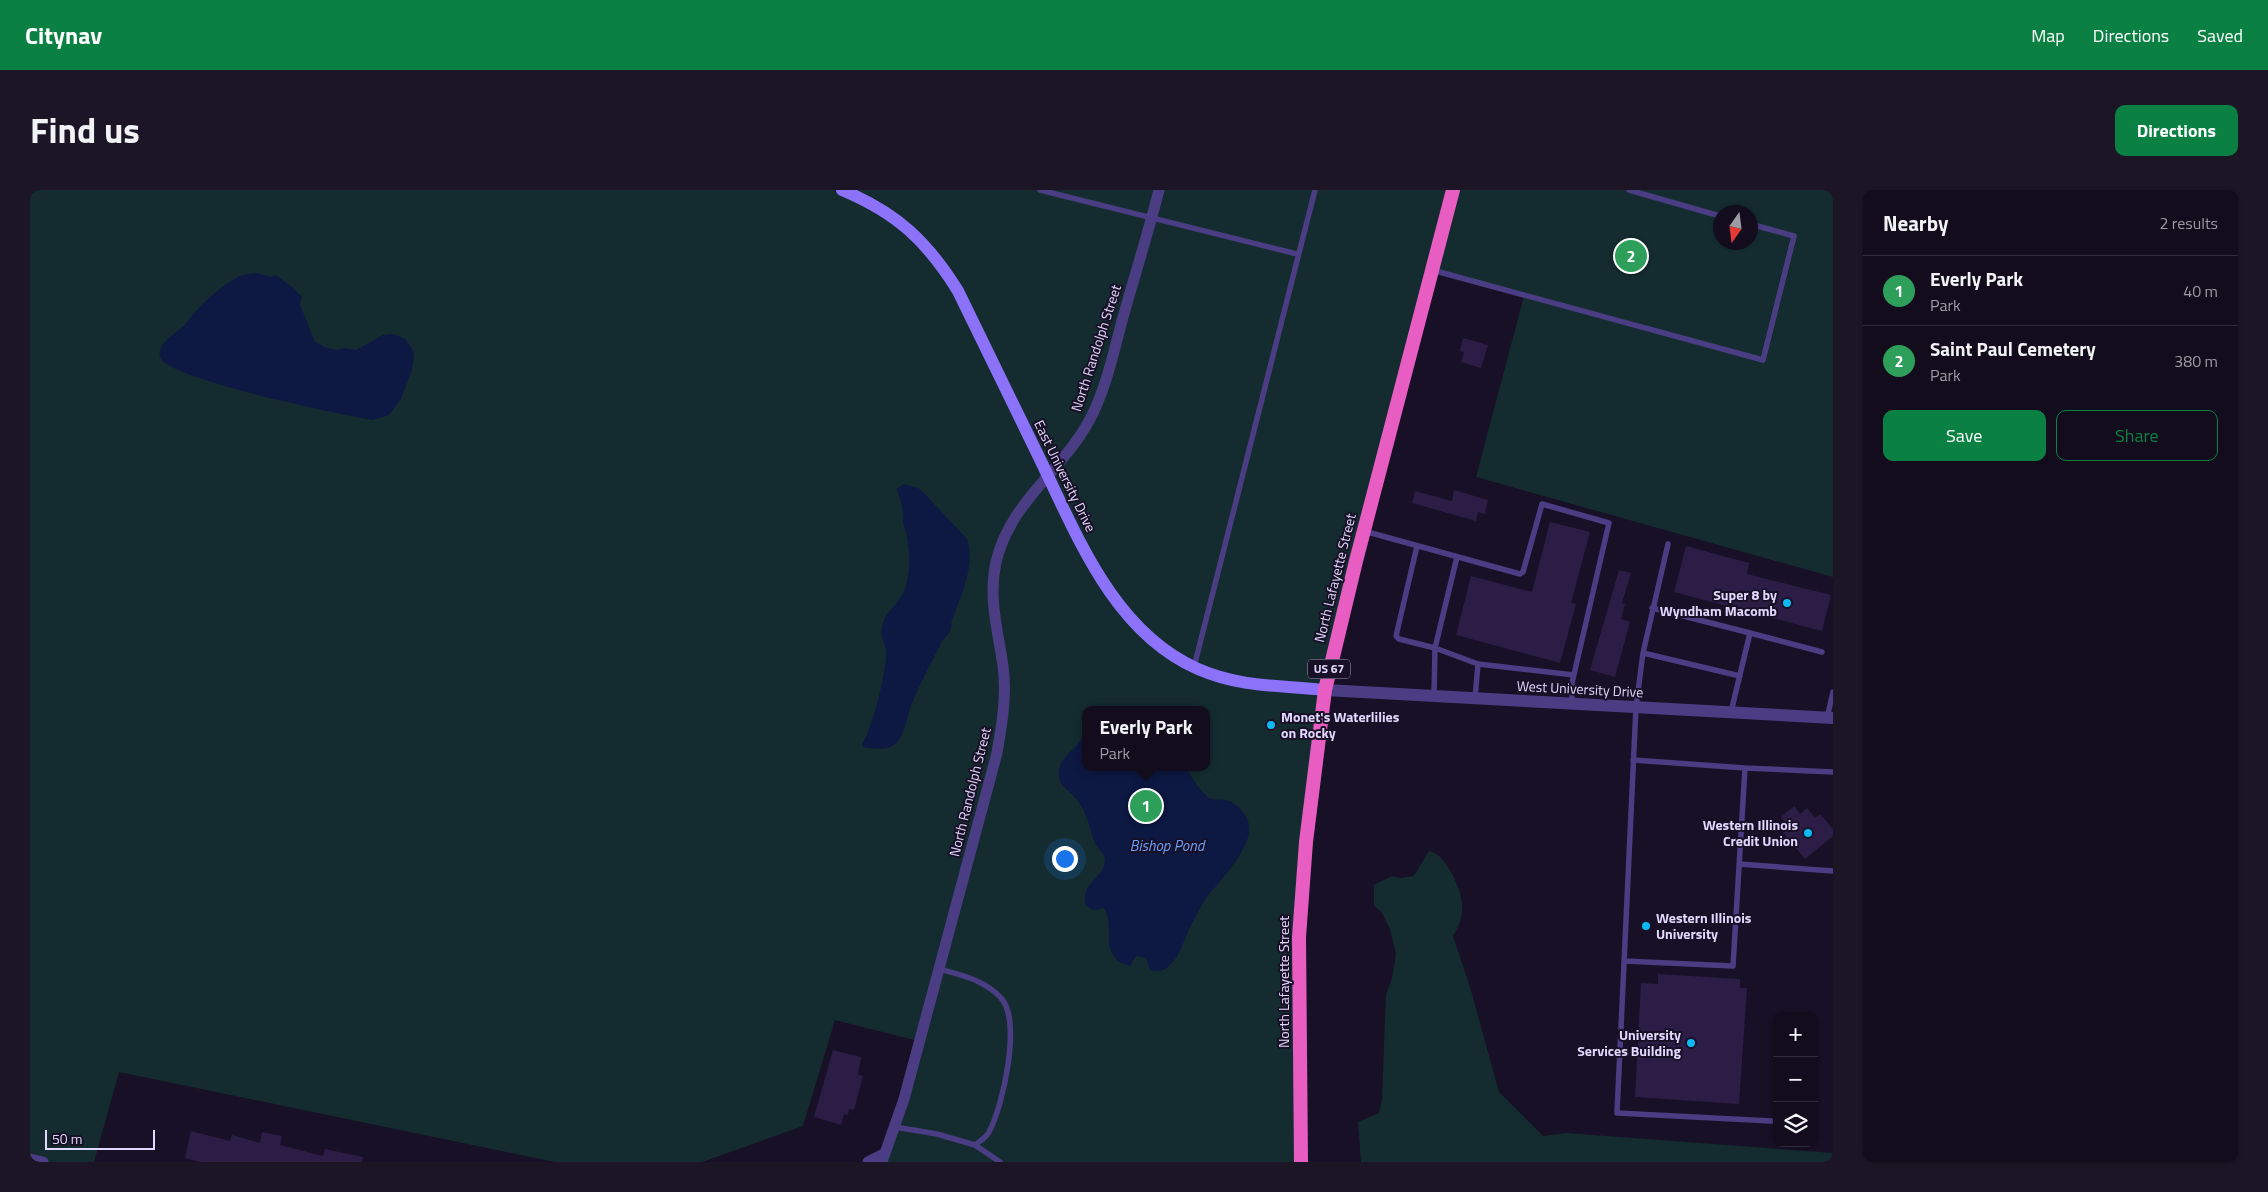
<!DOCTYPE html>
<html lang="en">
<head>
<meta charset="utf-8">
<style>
	:root { --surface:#120c1c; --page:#1b1525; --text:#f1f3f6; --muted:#9c9ba3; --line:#312c3b; --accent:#0b8043 }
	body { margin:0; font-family:"Titillium Web",sans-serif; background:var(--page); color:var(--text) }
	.controls { position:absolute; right:15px; bottom:15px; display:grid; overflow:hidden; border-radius:10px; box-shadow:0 1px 4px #0004 }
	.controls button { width:45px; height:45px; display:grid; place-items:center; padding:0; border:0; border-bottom:1px solid var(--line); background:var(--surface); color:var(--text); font:25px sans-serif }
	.compass { position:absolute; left:1683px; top:15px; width:45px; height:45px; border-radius:50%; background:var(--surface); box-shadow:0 1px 4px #0004; rotate:194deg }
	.scale { position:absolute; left:15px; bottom:12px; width:110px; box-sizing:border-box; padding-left:5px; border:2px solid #e2d7fd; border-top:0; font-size:14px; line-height:18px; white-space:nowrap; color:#e2d7fd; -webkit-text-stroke:4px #181026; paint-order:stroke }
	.you { position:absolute; left:1034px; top:668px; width:18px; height:18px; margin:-12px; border:4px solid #fff; border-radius:50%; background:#1a73e8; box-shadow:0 0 0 8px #1a73e833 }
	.badge { display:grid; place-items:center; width:32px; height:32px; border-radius:50%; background:var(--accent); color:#fff; font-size:16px; font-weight:700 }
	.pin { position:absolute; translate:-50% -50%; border:2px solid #fff; box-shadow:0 1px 5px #0006 }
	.popup { position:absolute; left:1052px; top:516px; width:128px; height:65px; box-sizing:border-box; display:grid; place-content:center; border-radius:10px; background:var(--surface); filter:drop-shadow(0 1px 4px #0005); font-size:16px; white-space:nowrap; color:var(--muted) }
	.popup b { font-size:19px; color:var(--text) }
	.popup::after { content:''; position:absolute; left:50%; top:100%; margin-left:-10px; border:10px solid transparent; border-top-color:var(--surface) }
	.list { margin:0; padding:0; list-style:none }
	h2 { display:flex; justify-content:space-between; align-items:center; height:65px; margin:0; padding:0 20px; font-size:21px }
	h2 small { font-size:16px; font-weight:400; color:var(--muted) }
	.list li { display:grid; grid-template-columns:32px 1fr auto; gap:15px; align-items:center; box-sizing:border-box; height:70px; padding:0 20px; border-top:1px solid var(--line) }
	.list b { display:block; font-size:19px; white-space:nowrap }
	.list p { margin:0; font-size:16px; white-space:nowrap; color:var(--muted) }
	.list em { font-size:16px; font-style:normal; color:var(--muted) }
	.actions { display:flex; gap:10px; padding:15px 20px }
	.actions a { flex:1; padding:11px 0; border:1px solid var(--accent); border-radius:10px; text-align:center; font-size:18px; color:var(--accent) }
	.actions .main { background:var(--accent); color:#fff }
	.icon { flex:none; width:28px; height:28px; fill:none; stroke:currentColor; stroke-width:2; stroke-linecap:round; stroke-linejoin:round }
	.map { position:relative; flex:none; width:1803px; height:972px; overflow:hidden; border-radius:10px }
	header { display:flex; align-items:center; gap:30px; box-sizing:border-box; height:70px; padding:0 25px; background:var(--accent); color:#fff }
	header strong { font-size:24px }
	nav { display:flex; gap:28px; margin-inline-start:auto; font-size:18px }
	.intro { display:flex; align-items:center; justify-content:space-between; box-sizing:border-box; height:120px; padding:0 30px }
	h1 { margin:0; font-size:35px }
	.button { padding:12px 22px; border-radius:10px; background:var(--accent); color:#fff; font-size:18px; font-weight:700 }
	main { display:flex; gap:30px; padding:0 30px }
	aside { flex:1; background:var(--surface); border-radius:10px; box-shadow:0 1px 4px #0004 }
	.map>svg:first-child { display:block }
</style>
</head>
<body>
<header>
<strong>Citynav</strong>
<nav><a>Map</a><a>Directions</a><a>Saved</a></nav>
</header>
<div class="intro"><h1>Find us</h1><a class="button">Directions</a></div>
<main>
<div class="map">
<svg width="1803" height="972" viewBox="0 0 1803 972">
	<rect width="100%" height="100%" fill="#181026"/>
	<path fill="#142c30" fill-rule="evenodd" d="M0 0H1803V387L1446 287 1494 106 1402 80 1297 485 1276 652 1270 972H838L854 964 889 851 805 830 773 936 672 972H525L89 882 64 972H0ZM1690 22H1720V52H1690ZM1056 520H1176V577H1056Z
		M1399 661C1410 664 1415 672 1421 682 1433 705 1438 723 1423 746L1440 797 1469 902 1513 946 1536 943 1803 963V972H1331L1328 932 1349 923 1352 909 1356 805 1362 788 1366 764 1360 739 1352 723 1344 715V695L1362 686 1371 688 1384 686Z"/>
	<path fill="#0d1843" d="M226 83 241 87 246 85 263 98 272 107 270 115 281 142 285 151 294 157 307 160 315 158 326 160 353 145 363 144 375 149 383 160 384 168 382 180 371 209 359 225 343 230C314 225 136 189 130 167 126 152 150 142 157 132 169 116 189 97 208 87 213 84 220 84 226 83Z
		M874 294 890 299 937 349C946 373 931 407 922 430 921 433 922 438 920 441 918 446 913 448 911 453 902 472 891 491 883 511 877 523 876 544 866 553 859 561 842 559 833 557L832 554C842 539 857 481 856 462 856 451 849 451 852 437 855 421 870 414 875 399 881 381 880 360 876 342 875 339 873 335 873 331 873 320 872 309 866 299Z
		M1051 550H1056V577H1157C1160 587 1171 602 1179 608 1183 610 1189 609 1194 610 1206 611 1217 624 1219 635 1223 657 1189 692 1176 708 1171 716 1166 727 1161 735 1154 748 1152 763 1141 774 1136 780 1127 783 1120 780L1116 768 1106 766 1100 776 1087 771C1084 766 1080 761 1079 755 1078 743 1081 729 1074 718 1066 721 1061 721 1055 714 1055 710 1055 702 1057 699 1062 689 1075 683 1075 670 1074 660 1066 658 1064 651 1060 638 1057 623 1048 611 1040 600 1023 593 1030 576 1034 565 1045 559 1051 550Z"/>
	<path fill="#2c1d46" d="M1433 148 1458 155 1451 178 1431 172 1434 162 1430 161Z
		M1424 300 1458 310 1455 324 1448 322 1446 331 1382 313 1385 301 1422 311Z
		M1520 332 1560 342 1541 413 1546 414 1530 473 1426 445 1441 386 1502 402Z
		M1656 356 1719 373 1717 384 1801 405 1792 441 1644 402Z
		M1589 380 1601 383 1592 413 1595 414 1591 429 1600 432 1585 487 1560 480Z
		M1764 616 1770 624 1777 618 1785 628 1790 624 1803 639V646L1775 669 1751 640 1757 635 1751 627Z
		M1628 784 1710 789V798H1717L1709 914 1605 907 1611 793 1628 794Z
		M803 860 831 867 828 885 833 886 824 920 819 919 818 925 814 924 811 935 784 927Z
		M161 941 200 951 202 945 230 953 232 942 252 946 250 955 293 966 295 959 333 967 332 972H170L155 968Z"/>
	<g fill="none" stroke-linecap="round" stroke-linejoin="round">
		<path stroke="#4b3d83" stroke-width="5.5" d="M1010 0 1267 64
			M1599 0 1690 26
			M1402 80 1733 170 1764 46 1720 34
			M1334 341 1490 384 1493 382 1512 314 1579 333 1542 493V514
			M1638 354 1613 463 1606 517 1587 923 1741 931
			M1387 356 1366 446 1369 449 1405 458 1404 506
			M1427 367 1405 458 1448 474 1445 508
			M1622 418 1720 443 1701 522
			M1720 443 1792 462
			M1613 463 1710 486
			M1448 474 1544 485
			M1164 477 1285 0
			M1797 528 1803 502
			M1603 570 1715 578 1803 582
			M1709 674 1803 681
			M1594 771 1703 776 1715 578
			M909 779C931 785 955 790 971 808 992 830 973 917 959 942 957 947 950 951 945 955
			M865 937 907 944 945 955 970 972"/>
		<path stroke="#4b3d83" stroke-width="11" d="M0 969 13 972
			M838 972 854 964
			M852 972 874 909 967 563C972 534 977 505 973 476 968 440 958 409 966 372 981 308 1038 278 1064 221 1077 193 1084 161 1092 131 1104 87 1118 44 1129 0"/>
		<path stroke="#4b3d83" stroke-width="12" d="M1295 500 1803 528"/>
		<path stroke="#8b72f9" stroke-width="12" d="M812 0C867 23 897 51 928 101 954 155 980 208 1006 261 1045 340 1081 441 1168 479 1212 498 1249 495 1295 500"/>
		<path stroke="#e85dc2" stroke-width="14" d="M1271 972 1269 747 1276 652 1295 500 1326 371 1423 0"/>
	</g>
	<g fill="#0bb9f5" stroke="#181026" stroke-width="2">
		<circle cx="1757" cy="413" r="5"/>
		<circle cx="1241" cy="535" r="5"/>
		<circle cx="1778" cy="643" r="5"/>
		<circle cx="1616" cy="736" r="5"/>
		<circle cx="1661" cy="853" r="5"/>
	</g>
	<g text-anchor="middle" stroke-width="4" stroke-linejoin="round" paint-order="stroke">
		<rect fill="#181026" stroke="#a59bbc" stroke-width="1" x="1278" y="469.5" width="42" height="19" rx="4"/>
		<g font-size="12" font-weight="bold" fill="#e2d7fd">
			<text x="1299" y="483">US 67</text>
		</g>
		<g font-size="14" fill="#e2d7fd" stroke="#181026">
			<text transform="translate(1066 158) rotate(-72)" y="5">North Randolph Street</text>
			<text transform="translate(1035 286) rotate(64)" y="5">East University Drive</text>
			<text transform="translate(1305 388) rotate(-76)" y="5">North Lafayette Street</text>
			<text transform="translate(1550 499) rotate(3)" y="5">West University Drive</text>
			<text transform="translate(940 602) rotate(-76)" y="5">North Randolph Street</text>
			<text transform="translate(1254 792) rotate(-90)" y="5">North Lafayette Street</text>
		</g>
		<g font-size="14" font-weight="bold" fill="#e2d7fd" stroke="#181026" text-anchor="end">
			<text x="1747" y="410">Super 8 by<tspan x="1747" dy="16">Wyndham Macomb</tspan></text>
			<text x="1251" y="532" text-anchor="start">Monet's Waterlilies<tspan x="1251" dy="16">on Rocky</tspan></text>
			<text x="1768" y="640">Western Illinois<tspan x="1768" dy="16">Credit Union</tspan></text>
			<text x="1626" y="733" text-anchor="start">Western Illinois<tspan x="1626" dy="16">University</tspan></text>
			<text x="1651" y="850">University<tspan x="1651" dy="16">Services Building</tspan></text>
		</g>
		<g font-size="15" font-style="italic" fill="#6aa0f9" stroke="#181026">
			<text x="1137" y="661">Bishop Pond</text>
		</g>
	</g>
</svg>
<div class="controls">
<button>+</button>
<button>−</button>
<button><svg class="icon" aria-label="layers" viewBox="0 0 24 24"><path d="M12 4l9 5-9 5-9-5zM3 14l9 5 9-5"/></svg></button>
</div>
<svg class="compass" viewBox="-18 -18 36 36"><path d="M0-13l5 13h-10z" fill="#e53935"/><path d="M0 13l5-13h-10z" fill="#9c9ba3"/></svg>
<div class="scale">50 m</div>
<div class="you"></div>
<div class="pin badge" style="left:1116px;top:616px;background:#2e9e5b">1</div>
<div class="popup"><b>Everly Park</b>Park</div>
<div class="pin badge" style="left:1601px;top:66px;background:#2e9e5b">2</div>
</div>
<aside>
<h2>Nearby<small>2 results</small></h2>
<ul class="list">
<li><span class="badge" style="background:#2e9e5b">1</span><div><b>Everly Park</b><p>Park</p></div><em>40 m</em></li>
<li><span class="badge" style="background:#2e9e5b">2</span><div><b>Saint Paul Cemetery</b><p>Park</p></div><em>380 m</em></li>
</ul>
<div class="actions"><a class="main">Save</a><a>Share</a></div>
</aside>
</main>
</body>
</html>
